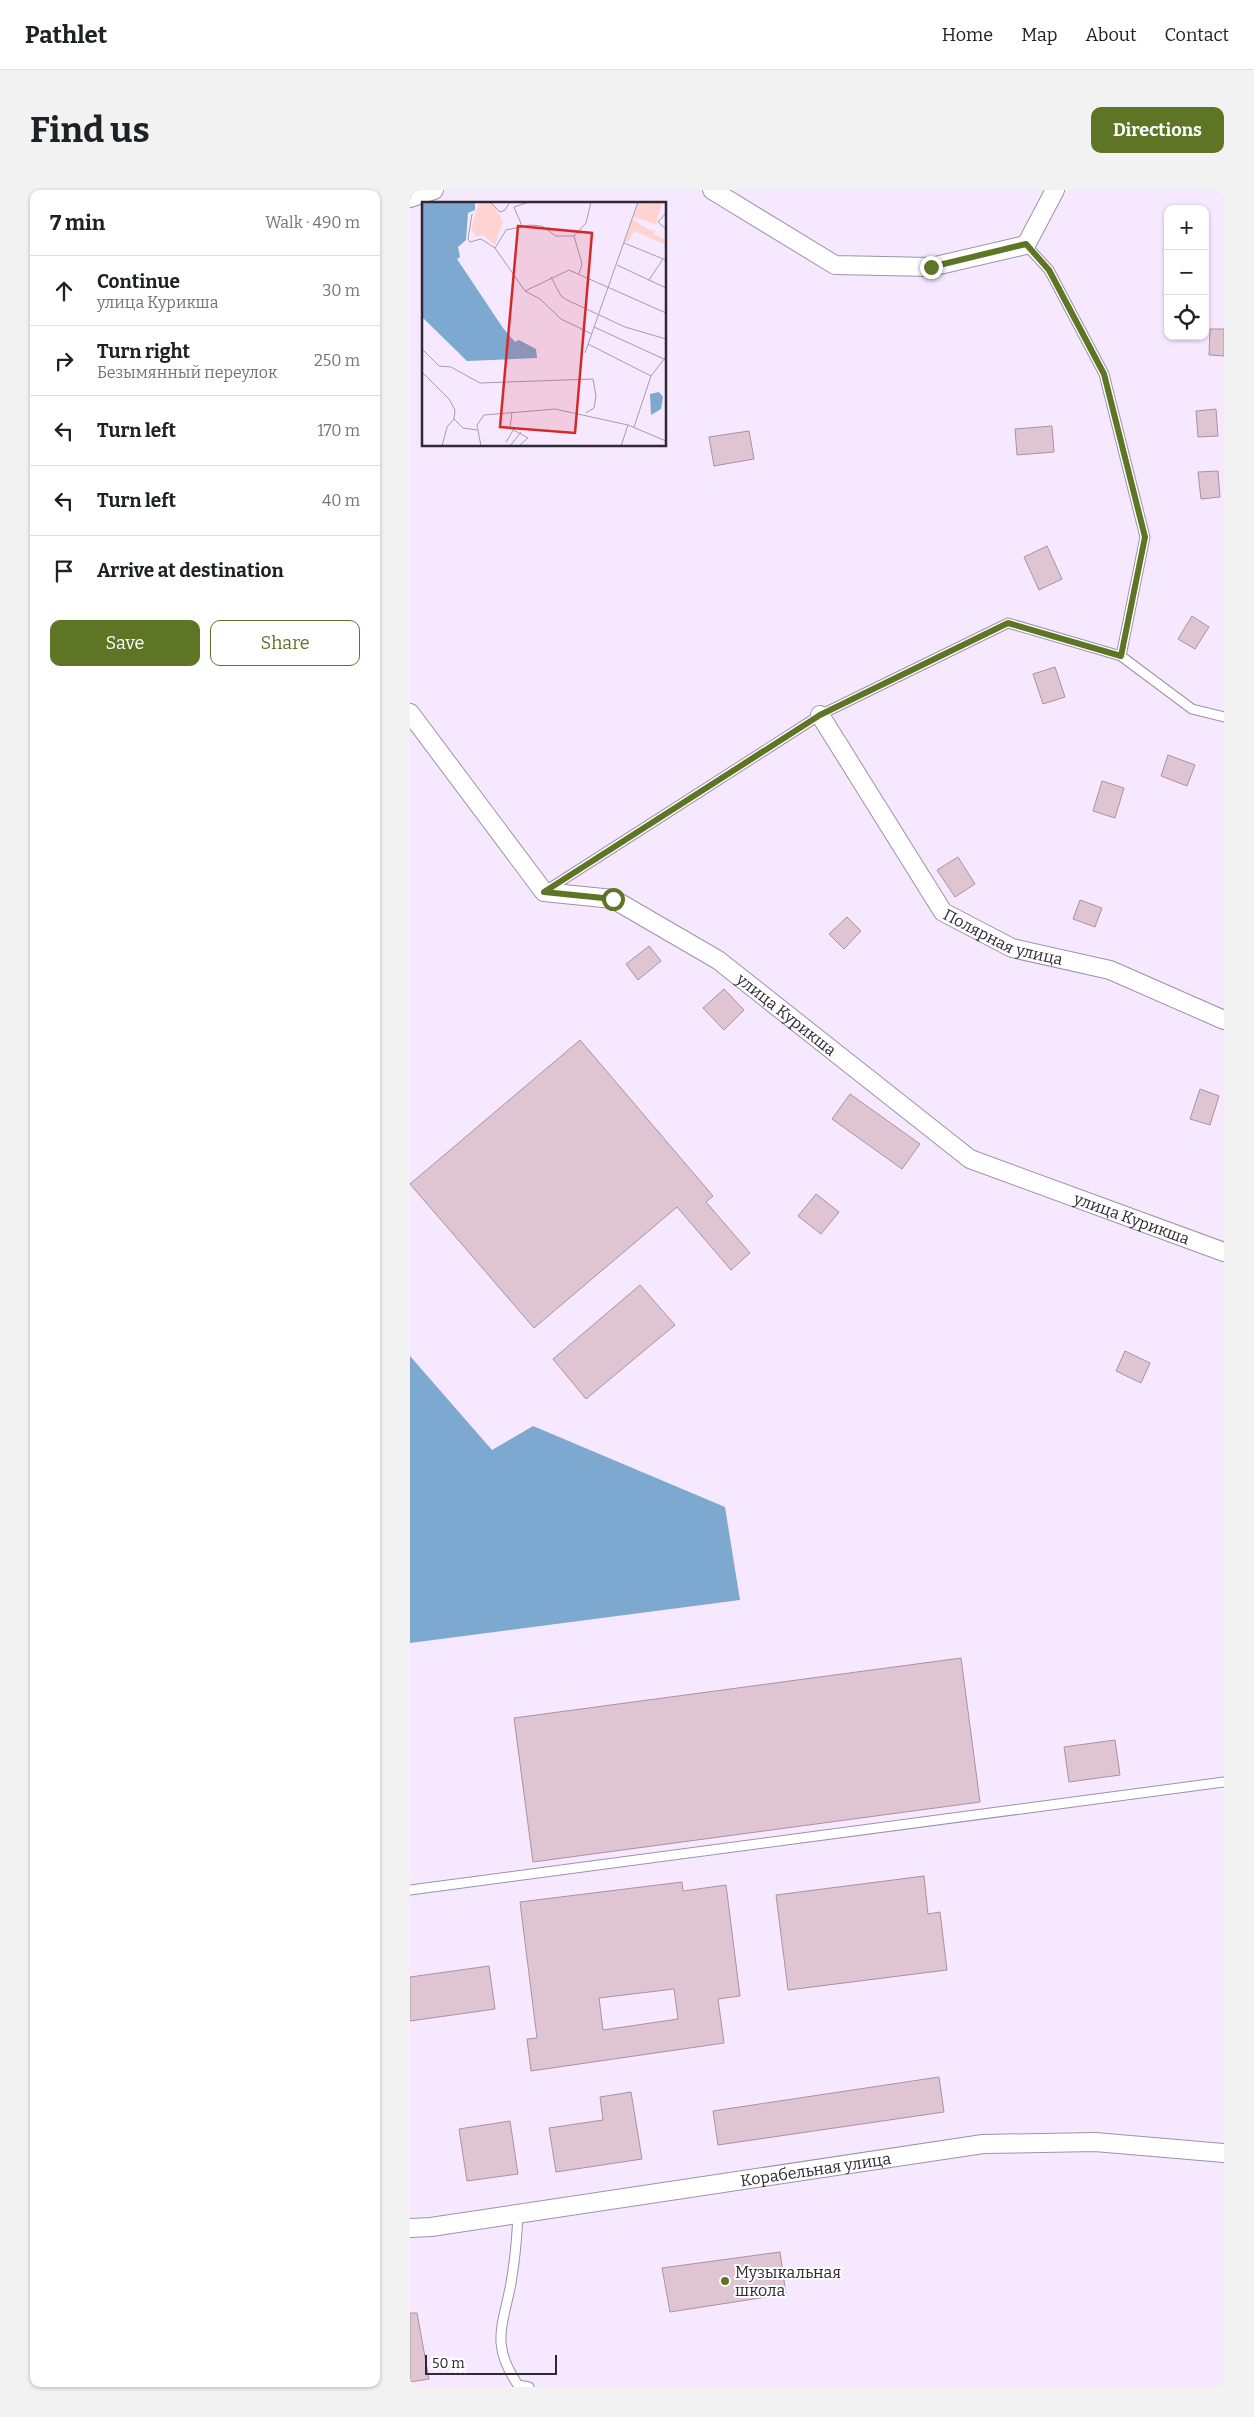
<!DOCTYPE html>
<html lang="en">
<head>
<meta charset="utf-8">
<style>
	:root { --surface:#fff; --page:#f2f2f2; --text:#202124; --muted:#757577; --line:#e0e0e0; --accent:#5e7526 }
	body { margin:0; font-family:Bitter,serif; background:var(--page); color:var(--text) }
	.controls { position:absolute; right:15px; top:15px; display:grid; overflow:hidden; border-radius:10px; box-shadow:0 1px 4px #0004 }
	.controls button { width:45px; height:45px; display:grid; place-items:center; padding:0; border:0; border-bottom:1px solid var(--line); background:var(--surface); color:var(--text); font:25px sans-serif }
	.scale { position:absolute; left:15px; bottom:12px; width:132px; box-sizing:border-box; padding-left:5px; border:2px solid #2e2932; border-top:0; font-size:14px; line-height:18px; white-space:nowrap; color:#2e2932; -webkit-text-stroke:4px #fff; paint-order:stroke }
	.stop { position:absolute; width:15px; height:15px; margin:-11px; border:4px solid #5e7526; border-radius:50%; background:#fff }
	.stop.end { background:#5e7526; border-color:#fff; box-shadow:0 1px 5px #0008 }
	.list { margin:0; padding:0; list-style:none }
	h2 { display:flex; justify-content:space-between; align-items:center; height:65px; margin:0; padding:0 20px; font-size:21px }
	h2 small { font-size:16px; font-weight:400; color:var(--muted) }
	.list li { display:grid; grid-template-columns:32px 1fr auto; gap:15px; align-items:center; box-sizing:border-box; height:70px; padding:0 20px; border-top:1px solid var(--line) }
	.list b { display:block; font-size:19px; white-space:nowrap }
	.list p { margin:0; font-size:16px; white-space:nowrap; color:var(--muted) }
	.list em { font-size:16px; font-style:normal; color:var(--muted) }
	.actions { display:flex; gap:10px; padding:15px 20px }
	.actions a { flex:1; padding:11px 0; border:1px solid var(--accent); border-radius:10px; text-align:center; font-size:18px; color:var(--accent) }
	.actions .main { background:var(--accent); color:#fff }
	.icon { flex:none; width:28px; height:28px; fill:none; stroke:currentColor; stroke-width:2; stroke-linecap:round; stroke-linejoin:round }
	.map { position:relative; flex:none; width:814px; height:2197px; overflow:hidden; border-radius:10px }
	header { display:flex; align-items:center; gap:30px; box-sizing:border-box; height:70px; padding:0 25px; background:var(--surface); border-bottom:1px solid var(--line) }
	header strong { font-size:24px }
	nav { display:flex; gap:28px; margin-inline-start:auto; font-size:18px }
	.intro { display:flex; align-items:center; justify-content:space-between; box-sizing:border-box; height:120px; padding:0 30px }
	h1 { margin:0; font-size:35px }
	.button { padding:12px 22px; border-radius:10px; background:var(--accent); color:#fff; font-size:18px; font-weight:700 }
	main { display:flex; gap:30px; padding:0 30px }
	aside { flex:1; background:var(--surface); border-radius:10px; box-shadow:0 1px 4px #0004 }
	.map>svg:first-child { display:block }
</style>
</head>
<body>
<header>
<strong>Pathlet</strong>
<nav><a>Home</a><a>Map</a><a>About</a><a>Contact</a></nav>
</header>
<div class="intro"><h1>Find us</h1><a class="button">Directions</a></div>
<main>
<aside>
<h2>7 min<small>Walk · 490 m</small></h2>
<ul class="list">
<li><svg class="icon" aria-label="ahead" viewBox="0 0 24 24"><path d="M12 20V5M6 11l6-6 6 6"/></svg><div><b>Continue</b><p>улица Курикша</p></div><em>30 m</em></li>
<li><svg class="icon" aria-label="right" viewBox="0 0 24 24"><path d="M7 20v-9h11M14 6l5 5-5 5"/></svg><div><b>Turn right</b><p>Безымянный переулок</p></div><em>250 m</em></li>
<li><svg class="icon" aria-label="left" viewBox="0 0 24 24"><path d="M17 20v-9H6M10 6l-5 5 5 5"/></svg><div><b>Turn left</b></div><em>170 m</em></li>
<li><svg class="icon" aria-label="left" viewBox="0 0 24 24"><path d="M17 20v-9H6M10 6l-5 5 5 5"/></svg><div><b>Turn left</b></div><em>40 m</em></li>
<li><svg class="icon" aria-label="arrive" viewBox="0 0 24 24"><path d="M6 21V4h12l-3 4 3 4H6"/></svg><div><b>Arrive at destination</b></div></li>
</ul>
<div class="actions"><a class="main">Save</a><a>Share</a></div>
</aside>
<div class="map">
<svg width="814" height="2197" viewBox="0 0 814 2197">
	<rect width="100%" height="100%" fill="#f6e8ff"/>
	<path fill="#7da9d0" d="M0 1166 82 1260 123 1236 315 1317 330 1410 0 1453Z"/>
	<path fill="#dfc5d1" stroke="#ab929e" fill-rule="evenodd" d="M800 139H814V166L799 165Z
		M806 219 808 246 788 247 786 221Z
		M642 236 644 262 607 265 605 239Z
		M339 241 344 269 304 276 299 247Z
		M808 281 810 307 791 309 788 282Z
		M637 356 652 389 629 400 614 367Z
		M782 426 799 437 785 459 768 449Z
		M645 477 655 507 633 514 623 484Z
		M758 565 785 575 777 596 751 586Z
		M692 591 714 598 705 628 683 621Z
		M548 667 565 694 545 707 527 680Z
		M670 710 692 718 685 737 663 729Z
		M437 727 451 741 434 759 419 744Z
		M239 756 251 771 228 790 216 774Z
		M314 799 334 820 314 840 293 818Z
		M170 850 303 1006 296 1012 340 1063 321 1080 267 1017 124 1138 0 994Z
		M790 899 809 906 800 935 780 929Z
		M440 904 510 954 492 979 422 929Z
		M406 1004 429 1022 411 1044 388 1026Z
		M230 1095 265 1135 176 1209 143 1169Z
		M715 1161 740 1173 731 1193 706 1181Z
		M551 1468 570 1612 123 1672 104 1528Z
		M705 1550 710 1585 659 1592 654 1557Z
		M514 1686 518 1724 530 1722 537 1780 378 1800 366 1705Z
		M272 1692 273 1701 316 1695 330 1806 308 1809 314 1853 121 1881 117 1849 127 1848 110 1712ZM264 1799 268 1829 193 1840 189 1808Z
		M79 1776 85 1819 0 1831V1787Z
		M529 1887 534 1922 308 1955 303 1921Z
		M221 1902 232 1969 146 1982 139 1938 193 1930 190 1907Z
		M100 1931 108 1984 57 1991 49 1939Z
		M370 2062 376 2104 260 2122 252 2078Z
		M0 2123H7L19 2189 0 2192Z"/>
	<g fill="none" stroke-linecap="round" stroke-linejoin="round">
		<g stroke="#9f92a7" stroke-width="11">
			<path id="lane" d="M616 55 639 80 694 184 735 347 711 466
				M137 700 410 525 598 433 711 466 782 519 814 527
				M0 1700 814 1592
				M108 2024C107 2047 105 2070 101 2093 93 2136 80 2154 108 2195L119 2197"/>
		</g>
		<g stroke="#9f92a7" stroke-width="20">
			<g id="street">
				<path d="M302 0 425 75 521 77 616 55 645 0"/>
				<path d="M0 8 24 0"/>
				<path id="s1" d="M0 523 134 702 203 709 308 770 560 969 814 1062"/>
				<path id="s2" d="M410 525 533 722 602 758 700 780 814 830"/>
				<path id="s3" d="M0 2038 21 2037 573 1954 685 1952 814 1963"/>
			</g>
		</g>
		<use href="#lane" stroke="#fff" stroke-width="9"/>
		<use href="#street" stroke="#fff" stroke-width="18"/>
	</g>
	<g fill="none" stroke-linecap="round" stroke-linejoin="round">
		<path stroke="#5e7526" stroke-width="6" d="M203 709 134 702 410 525 598 433 711 466 735 347 694 184 639 80 616 54 521 77"/>
	</g>
	<circle fill="#5e7526" stroke="#fff" stroke-width="2" cx="315" cy="2091" r="5"/>
	<g text-anchor="middle" stroke-width="4" stroke-linejoin="round" paint-order="stroke">
		<g font-size="16" fill="#2e2932" stroke="#fff">
			<text dy="6" stroke="none"><textPath href="#s2" startOffset="298">Полярная улица</textPath></text>
			<text dy="6" stroke="none"><textPath href="#s1" startOffset="502">улица Курикша</textPath></text>
			<text dy="6" stroke="none"><textPath href="#s1" startOffset="908">улица Курикша</textPath></text>
			<text dy="6" stroke="none"><textPath href="#s3" startOffset="410">Корабельная улица</textPath></text>
		</g>
		<g font-size="16" fill="#2e2932" stroke="#fff" text-anchor="start">
			<text x="325" y="2088">Музыкальная<tspan x="325" dy="18">школа</tspan></text>
		</g>
	</g>
	<g transform="translate(12 12)">
		<rect width="244" height="244" fill="#f6e8ff"/>
		<path d="M57 0H69L81 19 73 43 61 33 54 35 49 27ZM216 0 240 1 234 22 211 15ZM210 17 229 29 233 27 231 32 244 38V43L212 29 206 40 203 39Z" fill="#fed3d1"/>
		<path d="M0 0H53V8L46 11 44 38 36 45 38 55 35 57 81 126 93 140 97 138 114 147 115 156 45 159 0 115ZM237 190 241 195 239 207 229 213 228 192Z" fill="#7da9d0"/>
		<path fill="none" stroke="#a69cad" stroke-width="1" d="M68 0 78 10 83 8 88 0M244 11 236 20 244 27M50 12 46 37 48 40 59 37 73 46 84 28 108 23 120 24 134 34H152L164 21 169 0M100 24 92 5 107 0M152 34 160 62 157 72M202 41 244 58M73 46 103 89 118 97 139 117 170 132M195 63 244 86M129 75 139 94 145 98 203 125 244 137M227 78 241 57M103 89 147 68 244 111M172 125 244 158M166 142 229 174M0 147 17 164 29 165 58 181 171 177 174 194 172 206 164 211M163 151 216 0M0 170 27 197 33 208 32 217 41 226 55 228M90 210 88 226 106 236 98 243M212 225 229 174 243 156M84 240 92 227M20 244 25 225 32 217M59 244 55 223 62 213 133 207 206 223 244 239M88 244 99 230M199 244 206 223"/>
		<path fill="#d62828" fill-opacity="0.15" stroke="#d62828" stroke-width="2.5" d="M96 24 170 31 153 231 78 225Z"/>
		<rect width="244" height="244" fill="none" stroke="#2e2932" stroke-width="2.5"/>
	</g>
</svg>
<div class="controls">
<button>+</button>
<button>−</button>
<button><svg class="icon" aria-label="locate" viewBox="0 0 24 24"><circle cx="12" cy="12" r="6"/><path d="M12 2v4M12 18v4M2 12h4M18 12h4"/></svg></button>
</div>
<div class="scale">50 m</div>
<div class="stop" style="left:203px;top:709px"></div>
<div class="stop end" style="left:521px;top:77px"></div>
</div>
</main>
</body>
</html>
